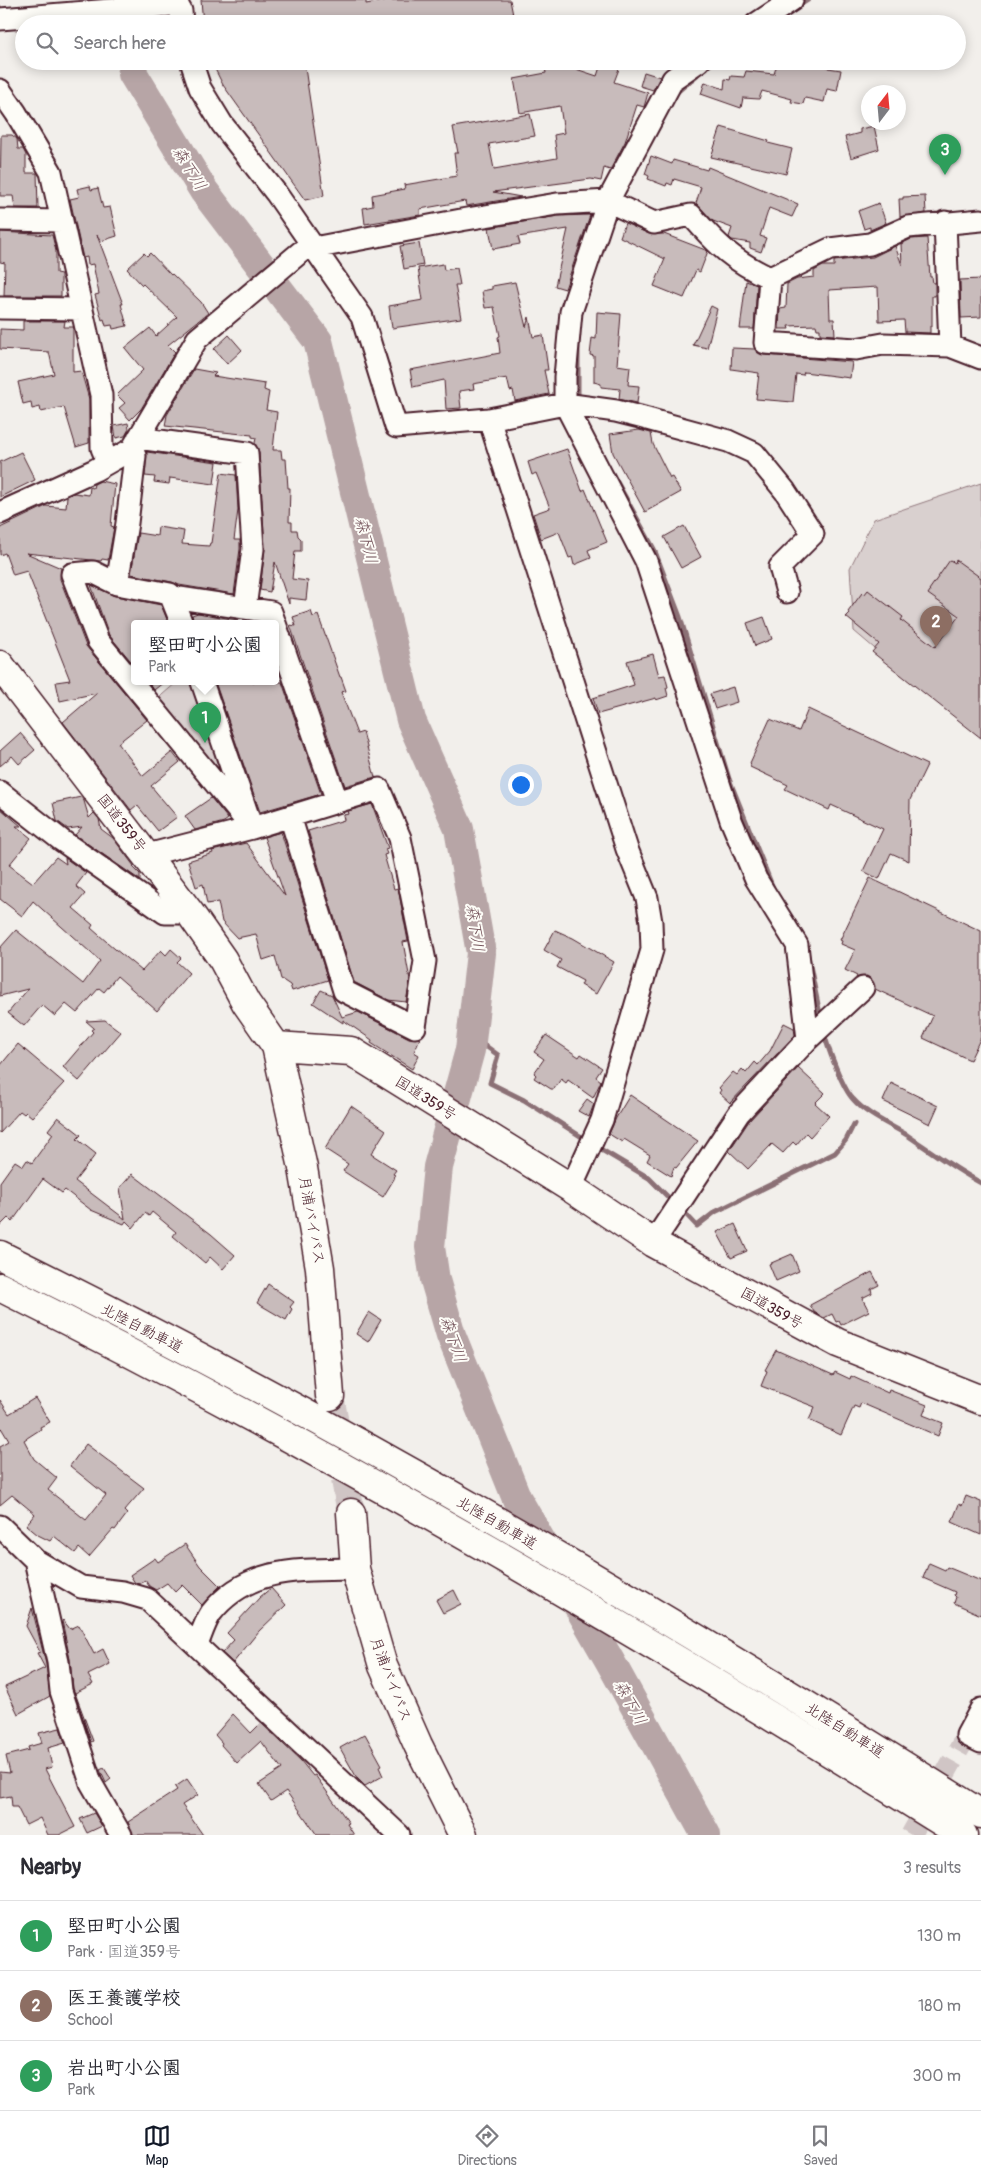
<!DOCTYPE html>
<html lang="en">
<head>
<meta charset="utf-8">
<style>
	:root { --surface:#fff; --page:#f2f2f3; --text:#2b2b33; --muted:#7c7c81; --line:#e1e1e2; --accent:#111827 }
	body { margin:0; font-family:Pangolin,"Klee One",sans-serif; background:var(--page); color:var(--text) }
	.compass { position:absolute; left:861px; top:85px; width:45px; height:45px; border-radius:50%; background:var(--surface); box-shadow:0 2px 12px #0003; rotate:16deg }
	.you { position:absolute; left:520px; top:784px; width:18px; height:18px; margin:-12px; border:4px solid #fff; border-radius:50%; background:#1a73e8; box-shadow:0 0 0 8px #1a73e833 }
	.badge { display:grid; place-items:center; width:32px; height:32px; border-radius:50%; background:var(--accent); color:#fff; font-size:16px; font-weight:700 }
	.pin { position:absolute; translate:-50% -41px; filter:drop-shadow(0 1px 2px #0008) }
	.pin::after { content:''; position:absolute; top:26px; width:18px; height:15px; background:inherit; clip-path:polygon(0 0,100% 0,50% 100%) }
	.popup { position:absolute; left:131px; top:620px; width:148px; height:65px; box-sizing:border-box; display:grid; place-content:center; border-radius:5px; background:var(--surface); filter:drop-shadow(0 1px 4px #0005); font-size:16px; white-space:nowrap; color:var(--muted) }
	.popup b { font-size:19px; color:var(--text) }
	.popup::after { content:''; position:absolute; left:50%; top:100%; margin-left:-10px; border:10px solid transparent; border-top-color:var(--surface) }
	.list { margin:0; padding:0; list-style:none }
	h2 { display:flex; justify-content:space-between; align-items:center; height:65px; margin:0; padding:0 20px; font-size:21px }
	h2 small { font-size:16px; font-weight:400; color:var(--muted) }
	.list li { display:grid; grid-template-columns:32px 1fr auto; gap:15px; align-items:center; box-sizing:border-box; height:70px; padding:0 20px; border-top:1px solid var(--line) }
	.list b { display:block; font-size:19px; white-space:nowrap }
	.list p { margin:0; font-size:16px; white-space:nowrap; color:var(--muted) }
	.list em { font-size:16px; font-style:normal; color:var(--muted) }
	.icon { flex:none; width:28px; height:28px; fill:none; stroke:currentColor; stroke-width:2; stroke-linecap:round; stroke-linejoin:round }
	.map { position:relative; flex:none; width:981px; height:1835px; overflow:hidden }
	.search { position:absolute; background:var(--surface); box-shadow:0 2px 12px #0003; left:15px; right:15px; top:15px; height:55px; display:flex; align-items:center; gap:12px; box-sizing:border-box; padding:0 18px; border-radius:28px; color:var(--muted); font-size:19px }
	.sheet { height:275px; background:var(--surface) }
	nav { display:flex; justify-content:space-around; align-items:center; box-sizing:border-box; height:70px; border-top:1px solid var(--line); background:var(--surface); font-size:14px; color:var(--muted) }
	nav a { display:grid; justify-items:center; gap:2px }
	nav .on { color:var(--accent) }
	.map>svg:first-child { display:block }
</style>
</head>
<body>
<div class="map">
<svg width="981" height="1835" viewBox="0 0 981 1835">
	<rect width="100%" height="100%" fill="#f2efeb"/>
	<filter id="ink" filterUnits="userSpaceOnUse"><feTurbulence type="fractalNoise" baseFrequency=".02" numOctaves="2"/><feDisplacementMap in="SourceGraphic" scale="10" xChannelSelector="R" yChannelSelector="G"/><feConvolveMatrix kernelMatrix="1 2 1 2 8 2 1 2 1" color-interpolation-filters="sRGB"/></filter>
	<g filter="url(#ink)">
		<path fill="#d9d0cf" stroke="#92787d" d="M981 483V698L914 682 854 631 850 568 874 519Z
			M177 682H193L229 792 155 701Z"/>
		<g fill="none" stroke-linecap="round" stroke-linejoin="round">
			<path stroke="#8b6f75" stroke-width="5" d="M797 7 808 0
				M704 69 715 61
				M677 92 697 75
				M578 400V346
				M612 473 654 549 680 617 729 779 773 888
				M808 956 821 1019
				M824 1032C827 1047 843 1089 853 1099 867 1115 889 1124 907 1135 932 1152 955 1169 981 1183
				M472 1036 498 1055 490 1083 524 1100 588 1141
				M595 1146 649 1178 673 1202
				M681 1209 697 1226 715 1212 835 1153 846 1140 854 1124"/>
			<path stroke="#b7a5a6" stroke-width="30" d="M132 61 133 74 204 191 318 341 411 720 459 829 481 953 470 1050 438 1167 430 1247 435 1280 451 1335 517 1499 611 1663 706 1835"/>
		</g>
		<path fill="#c8bbbb" stroke="#4a1f2b" d="M201 0H366V4L388 0H510L514 20 496 24H203Z
			M211 61H304L324 196 305 200 223 85Z
			M562 61H574L576 69 597 76 602 61H622L614 82 648 93 644 107 637 105 625 142 610 170 604 168 601 181 591 179 493 192 521 197 466 206 465 201 420 209V215L365 224 363 208 373 206 372 195 405 189 404 185 457 176 454 153H458L453 127 530 114 535 136 489 144 494 169 557 158 554 135 564 133 560 106 520 113 514 79 546 73 544 64Z
			M778 61H830L828 68 841 70 837 91 827 89 824 102 805 98 803 104 791 102 792 99 762 91 759 99 743 98 741 108 701 94 705 82 724 89 725 79 730 80 731 76 744 77 746 71 774 74Z
			M644 72 660 77 653 90 640 86Z
			M874 126 879 149 851 158 845 137 860 133V129Z
			M721 127 769 141 768 143 792 149 786 174 711 157Z
			M1 135H12L17 139 18 149H23L26 155V173H37L38 208H15L13 196H0Z
			M651 156 672 164 673 160 707 170 708 167 798 204 792 217 769 208 760 236 766 238 761 252 750 248V243L732 240 729 237 732 228 713 221 696 203 701 187 674 179 672 185 667 183 666 186 648 179 649 176 645 174Z
			M90 186 91 190 98 188 103 208 110 207 117 236 101 241 97 235 123 304H121L127 326 113 329 112 325 106 326 104 319 102 320 95 295 99 294 93 264 88 265 87 257 83 258 70 199 79 197 77 189Z
			M925 196 926 213 900 217 899 199H903V197Z
			M879 203 886 223 870 230V227L864 229 858 211Z
			M590 215 565 289 555 286 568 229 518 237 520 244 493 249 489 228 558 216Z
			M625 223 649 234H664L708 251 700 272 696 270 684 298 654 286 665 259 620 237Z
			M0 232 52 235 56 251V273L61 274V296H4L5 263 0 262Z
			M927 238 930 277H932L933 283H935V296H932V327H930V333L905 332 904 320 879 321 878 287 829 290 830 319H834L835 335 820 334V329H817L816 325 788 326 789 329H779L780 309 786 308 787 284 797 279 814 277V271L823 266H834V261L873 257 895 246 902 265 901 244 911 239Z
			M419 243 423 265 404 269 400 246Z
			M144 253 147 256 150 253 171 275 172 274 201 302 208 313 168 345 175 352 141 409 130 420 119 408 125 403 117 395 143 370 125 348 150 328 156 336 177 317 143 284 142 285 127 269Z
			M443 264 444 270 457 268 460 285H455L461 318 392 328 389 306 423 300 418 268Z
			M981 279V317L961 318 960 280Z
			M746 281 757 285 754 329H740Z
			M515 282 526 327 529 317 533 337 543 335 548 370H544L549 394 515 401 513 390 510 391 507 378 473 384 474 389 459 391 461 408 446 409 444 380 413 387 410 370 500 353 498 337 500 336 494 307 485 308 482 291 492 289V286Z
			M711 306 717 309 707 348 693 345Z
			M597 312 621 314 617 365 630 367 628 385 639 386 637 403 619 399 620 389 601 387V384L594 382V356L590 355 592 338 596 339Z
			M23 321H65L64 327H73V372L81 371 89 399V443L76 447 64 407 41 412 40 407 32 409 31 402 23 404 18 382 54 374 49 352 0 349V329L23 330Z
			M229 335 242 350 227 364 214 349Z
			M732 348 755 349 764 355 852 362 850 378 804 372 803 375 796 374 793 402 756 399 759 373 731 369Z
			M194 369 216 373 213 376 265 384 264 390 269 392 266 410 277 412 273 450H281L282 459H286L288 488H290L289 522H292V530H297L298 536 301 539V551H295L292 579 308 581 306 600 289 598V604L275 562 270 592 260 590 265 548 259 452 255 443 256 438 252 437V435L165 426 167 415Z
			M128 423 129 429 125 436 116 438 114 426Z
			M639 430 651 433 653 444 670 478 672 477 681 492 645 512 613 453 610 434Z
			M567 449 582 491 585 489 607 542 588 550 591 558 574 565 572 557 569 558 559 532 541 539 533 514 550 508 536 473 532 475 528 462Z
			M21 452 35 480 0 497V462Z
			M147 452 217 462 214 484 170 478 169 484 154 482 155 477 145 476Z
			M221 473 236 475 238 510 234 540H240V549L234 594 179 585 172 582 131 574 138 533 157 536 158 527 184 531 182 544 209 546 210 543H211Z
			M100 481 115 484 111 526 114 527 108 560 102 559 101 561 26 553 61 568 60 579 86 646 147 720 118 743 143 776 172 752 180 762 151 786 177 817 158 831 137 805 131 810 63 722 97 693 60 701 56 682 70 680 27 571 13 575 5 553 0 555V528L46 506 66 508 67 496 74 493 89 495 90 487 93 488 94 484Z
			M684 526 701 557 681 568 664 537Z
			M950 560 955 563 956 560 981 578V738L872 652 879 644 846 617 850 613 848 612 862 593 864 595 868 590 903 617 901 620 935 647 959 616 928 594 930 591 929 590Z
			M91 585 115 596 161 605 169 624H135V666L109 635Z
			M311 611 313 617 318 615 340 677H341L346 691 341 692 357 734 363 732 375 777 345 786 290 625 296 626 293 617Z
			M198 613 238 620 237 624H194L192 615Z
			M764 617 772 639 755 646 747 623Z
			M653 654 659 676 665 675 668 687 666 688 668 696 656 700V698L598 714 593 698 634 685 627 661Z
			M148 682H164L154 690Z
			M215 682H282L321 794 260 812Z
			M733 687 737 702 715 709 710 694Z
			M808 709 927 765 910 800 909 861 891 853 879 879 863 871 883 829 831 805 829 810 785 789 788 785 750 767 751 764 750 763 770 719 799 731Z
			M20 733 35 750 19 764 12 756 0 766V751Z
			M81 797 84 801 89 818 94 813 99 819 101 829 113 838 134 866 133 867 140 874V880L75 835 82 827 68 829 57 821 53 803Z
			M211 798 228 819 224 822 195 830 185 816Z
			M372 804 388 848 385 849 387 854 384 855 394 889 398 888 408 941 403 942 410 980 406 1002 388 1000 354 982 308 831 344 820 343 815 349 814 348 811Z
			M0 808 21 826H16L31 838 9 865 33 883 56 857 66 864 65 858 86 873 76 886 85 894 73 908 93 925 91 928 115 949 142 971 161 950 166 955 171 949 181 958 177 962 189 973 157 1011 117 976 104 992 99 988 77 1013 66 1004 55 1016 42 1005 24 1026 8 1013 28 989 0 996V948L16 930 83 984 100 961 33 901 22 916 0 899Z
			M281 832 328 980 292 991 290 985 281 979 275 956 263 960 256 934 237 938 222 922 218 902 207 904 203 884 196 887 188 861 213 853 212 851 246 843 285 896 264 837Z
			M870 878 981 931V1037L970 1060 923 1038 933 1016 875 989 872 980 867 976 856 978 857 976 845 970 855 950 841 944 842 941 840 940Z
			M555 930 573 938 614 962 596 994 581 985 583 981 557 967 561 960 544 950Z
			M321 990 332 995 342 1017 358 1012 409 1038H420L414 1052 419 1055 412 1069 371 1043 372 1040 343 1020V1023L313 1003Z
			M105 1020 121 1032 79 1081 63 1067 93 1032 91 1030 94 1028 86 1021Z
			M784 1023 794 1028 795 1035 730 1103 719 1093 721 1090 719 1088 733 1072 737 1075 742 1069 746 1073 755 1062 758 1065 770 1051Z
			M546 1035 579 1057 581 1054 602 1068 596 1077 601 1081 593 1098 568 1080 566 1083 561 1079 554 1089H551L534 1078 536 1075 534 1073 544 1059 534 1052Z
			M18 1044 64 1083 32 1117 26 1112 24 1114 20 1111 0 1133V1066Z
			M798 1068 825 1093 815 1103 829 1116 810 1137 806 1133 796 1145 793 1142 783 1153 772 1144 748 1169 729 1151 749 1121Z
			M891 1083 938 1106 930 1124 883 1101Z
			M630 1095 698 1141 676 1168 674 1167 671 1176 647 1161 650 1155 624 1139 622 1142 609 1134 616 1118Z
			M587 1099 594 1104 589 1117 578 1111Z
			M351 1106 386 1130 371 1154 396 1170 393 1174 395 1175 394 1179 383 1197 343 1171 348 1164 325 1149Z
			M58 1117 81 1135 77 1139 96 1154 75 1181 125 1219 120 1188 132 1174 211 1234 235 1255 223 1269 210 1257 205 1263 173 1236 176 1232 152 1212 149 1216 145 1213 133 1228 126 1221 124 1224 91 1210 65 1190 62 1193 43 1179 12 1222 8 1218 0 1226V1182L15 1161 23 1166 27 1160 32 1163 53 1134 48 1130Z
			M735 1224 747 1251 731 1258 717 1232Z
			M792 1254 799 1271 776 1281 769 1264Z
			M872 1272 879 1285 871 1289 872 1293 862 1298 869 1311 841 1325 839 1321 836 1322 832 1314 824 1318 814 1312 810 1305Z
			M268 1284 294 1302 290 1307 292 1309 286 1320 257 1303Z
			M369 1312 381 1320 368 1342 356 1334Z
			M776 1350 833 1375 835 1372 850 1379 851 1376 888 1393 889 1390 927 1405 923 1415 943 1423 938 1436 861 1403 859 1408 854 1406 841 1435 809 1420 815 1407 761 1386 767 1371 765 1370Z
			M35 1398 50 1422 40 1427 41 1429 24 1440 34 1459 57 1478 48 1490 86 1520 106 1495 70 1466 86 1444 144 1488 124 1511 127 1514 115 1530 113 1529 89 1557 79 1548 75 1553 54 1536 50 1541 38 1535 26 1525 35 1514 12 1495 0 1505V1446L9 1441 0 1426V1400L9 1414Z
			M966 1496 981 1502V1535L952 1522 959 1504 962 1506Z
			M185 1544 200 1566 220 1586 202 1605 182 1585 175 1592 167 1583 156 1590 149 1586 145 1580 140 1584 135 1583 130 1575 155 1558 158 1562Z
			M929 1563 945 1570 947 1567 981 1581V1615L954 1603 956 1597 954 1595 955 1592 923 1578Z
			M271 1588 286 1605 259 1631 233 1663 222 1653 234 1640 227 1633 260 1597Z
			M454 1590 461 1604 443 1613 436 1600Z
			M32 1608 46 1664 50 1696 18 1714 5 1687 45 1668 37 1653 40 1652 26 1626Z
			M63 1620 70 1629 79 1625 94 1654 103 1649 110 1664 88 1675 93 1684 75 1693 93 1741 91 1742 73 1688 70 1659 62 1621Z
			M233 1714 251 1733 261 1723 301 1761 313 1776 315 1775 349 1823 347 1824 354 1835H317L286 1791 271 1801 259 1784 282 1769 261 1741 237 1763 221 1745 222 1743 215 1735Z
			M60 1728 65 1743 48 1748 52 1767 45 1769 75 1827 59 1835H48L40 1818 26 1825 17 1807H12L11 1796 0 1798V1772L10 1773 6 1756 29 1750 28 1747 42 1743 39 1733Z
			M365 1734 382 1765 379 1767 383 1776 365 1786 357 1778 340 1748Z
			M104 1768 111 1779 106 1783 100 1770Z
			M187 1779 198 1795 182 1805 203 1835H133L128 1822 177 1790 175 1787Z
			M94 1813 102 1826 87 1833 80 1819Z"/>
		<g fill="none" stroke-linecap="round" stroke-linejoin="round">
			<path stroke="#d0c5c5" stroke-width="21" stroke-dasharray="21 11" stroke-linecap="butt" d="M911 1835 967 1735"/>
			<path stroke="#d0c5c5" stroke-width="28" stroke-dasharray="28 14" stroke-linecap="butt" d="M330 1396 351 1513"/>
			<g stroke="#4a1f2b" stroke-width="25">
				<path id="minor" d="M177 4 181 11 182 24
					M0 19 172 5 177 4 178 0
					M756 24 792 0
					M191 61 200 88 222 124 276 193 362 317 396 427 489 419 565 404 616 411 640 417 728 441 754 453 785 491 813 534 780 567 787 592
					M699 61 673 79 608 201 571 312 565 377V404L646 561 731 820 756 879 797 945 808 1039
					M0 90 16 113 51 172 101 395 102 448 108 462
					M0 220 62 221
					M981 220 908 227 870 244 830 249 770 278 765 343 856 349 883 344 950 346 981 358
					M945 222 950 346
					M0 308 82 309
					M489 419 627 849 647 898 651 922 652 950 602 1120 571 1188
					M138 438 247 453 253 549 245 608 173 597
					M0 513 95 470 132 449 197 339 303 250 461 220 557 204 608 201 654 223 691 215C717 245 733 261 770 278
					M117 584 127 523 135 456 132 449
					M245 608 271 612 337 801
					M182 624 170 594 117 584 93 572 72 574 98 641 252 828
					M202 682 248 816
					M0 792 61 840 165 913H190
					M147 855 252 828 379 789 400 838 425 961 415 1027 344 991 290 816
					M653 1243 739 1113 808 1039 863 988
					M0 1526 35 1560 81 1587 123 1592 147 1599 399 1835
					M35 1560 58 1662 61 1691 91 1783 121 1835
					M197 1645C201 1635 205 1622 211 1613 248 1566 301 1570 355 1569
					M981 1709 967 1735 981 1742"/>
			</g>
			<g stroke="#4a1f2b" stroke-width="31">
				<path id="highway" d="M0 665 190 913 223 960 246 1003 276 1046 303 1168 320 1268 330 1396
					M276 1046 351 1051 571 1188 653 1243 838 1343 981 1400
					M0 1255C337 1421 663 1613 981 1814
					M0 1287C331 1451 650 1639 963 1835
					M351 1513 355 1569 383 1666 418 1745 463 1835"/>
			</g>
			<use href="#minor" stroke="#fdfcf7" stroke-width="21"/>
			<use href="#highway" stroke="#fdfcf7" stroke-width="28"/>
		</g>
	</g>
	<g text-anchor="middle" stroke-width="4" stroke-linejoin="round" paint-order="stroke">
		<g font-size="15" fill="#4a1f2b" stroke="#fdfcf7">
			<text transform="translate(122 823) rotate(52)" y="5">国道359号</text>
			<text transform="translate(426 1098) rotate(32)" y="5">国道359号</text>
			<text transform="translate(312 1220) rotate(80)" y="5">月浦バイパス</text>
			<text transform="translate(772 1308) rotate(29)" y="5">国道359号</text>
			<text transform="translate(142 1328) rotate(27)" y="5">北陸自動車道</text>
			<text transform="translate(497 1523) rotate(30)" y="5">北陸自動車道</text>
			<text transform="translate(391 1679) rotate(69)" y="5">月浦バイパス</text>
			<text transform="translate(845 1730) rotate(32)" y="5">北陸自動車道</text>
		</g>
		<g font-size="16" font-style="italic" fill="#704e56" stroke="#fdfcf7">
			<text transform="translate(190 168) rotate(58)" y="6">森下川</text>
			<text transform="translate(367 540) rotate(76)" y="6">森下川</text>
			<text transform="translate(476 928) rotate(82)" y="6">森下川</text>
			<text transform="translate(454 1339) rotate(71)" y="6">森下川</text>
			<text transform="translate(631 1702) rotate(61)" y="6">森下川</text>
		</g>
	</g>
</svg>
<svg class="compass" viewBox="-18 -18 36 36"><path d="M0-13l5 13h-10z" fill="#e53935"/><path d="M0 13l5-13h-10z" fill="#7c7c81"/></svg>
<div class="you"></div>
<div class="pin badge" style="left:205px;top:743px;background:#2e9e5b">1</div>
<div class="popup"><b>堅田町小公園</b>Park</div>
<div class="pin badge" style="left:936px;top:647px;background:#8d6e63">2</div>
<div class="pin badge" style="left:945px;top:175px;background:#2e9e5b">3</div>
<div class="search"><svg class="icon" aria-label="search" viewBox="0 0 24 24"><circle cx="10" cy="10" r="6"/><path d="M15 15l6 6"/></svg>Search here</div>
</div>
<section class="sheet">
<h2>Nearby<small>3 results</small></h2>
<ul class="list">
<li><span class="badge" style="background:#2e9e5b">1</span><div><b>堅田町小公園</b><p>Park · 国道359号</p></div><em>130 m</em></li>
<li><span class="badge" style="background:#8d6e63">2</span><div><b>医王養護学校</b><p>School</p></div><em>180 m</em></li>
<li><span class="badge" style="background:#2e9e5b">3</span><div><b>岩出町小公園</b><p>Park</p></div><em>300 m</em></li>
</ul>
</section>
<nav>
<a class="on"><svg class="icon" aria-label="map" viewBox="0 0 24 24"><path d="M3 6l6-2 6 2 6-2v14l-6 2-6-2-6 2zM9 4v14M15 6v14"/></svg>Map</a>
<a><svg class="icon" aria-label="directions" viewBox="0 0 24 24"><path d="M12 3l9 9-9 9-9-9zM9 14v-3h6M13 9l2 2-2 2"/></svg>Directions</a>
<a><svg class="icon" aria-label="saved" viewBox="0 0 24 24"><path d="M7 4h10v16l-5-4-5 4z"/></svg>Saved</a>
</nav>
</body>
</html>
